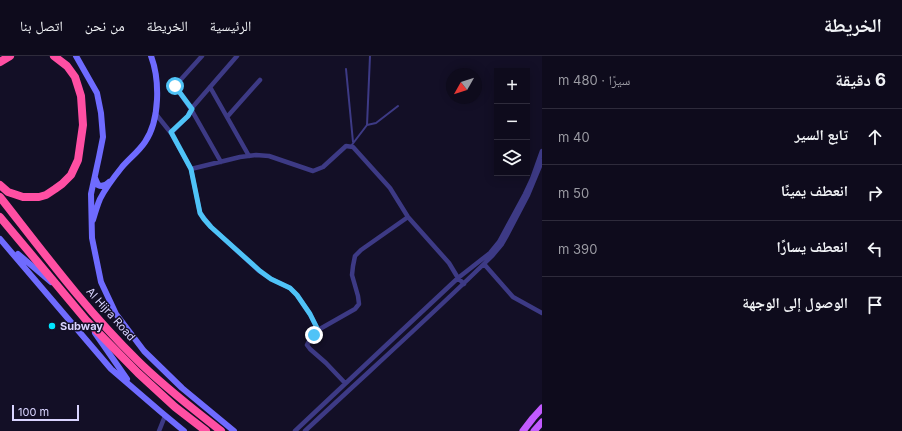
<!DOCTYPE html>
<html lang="ar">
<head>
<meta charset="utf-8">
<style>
	:root { --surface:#0e0b1c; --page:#1c1929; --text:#f1f3f6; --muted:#9b9ba3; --line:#2e2b3b }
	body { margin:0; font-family:Inter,"Noto Naskh Arabic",sans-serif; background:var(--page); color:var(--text); direction:rtl }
	.controls { position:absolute; right:12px; top:12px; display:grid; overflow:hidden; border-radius:0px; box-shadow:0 2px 10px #0003 }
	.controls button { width:36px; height:36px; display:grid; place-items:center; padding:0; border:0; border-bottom:1px solid var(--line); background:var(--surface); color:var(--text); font:20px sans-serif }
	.compass { position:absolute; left:446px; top:12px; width:36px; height:36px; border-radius:50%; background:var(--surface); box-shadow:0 2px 10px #0003; rotate:231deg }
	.scale { position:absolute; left:12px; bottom:10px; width:67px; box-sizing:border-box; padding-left:4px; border:2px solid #d9d4ff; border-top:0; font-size:11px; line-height:14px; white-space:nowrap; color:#d9d4ff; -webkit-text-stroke:3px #130f26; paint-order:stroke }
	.stop { position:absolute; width:12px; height:12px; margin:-9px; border:3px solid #4fc3f7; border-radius:50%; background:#fff }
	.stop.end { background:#4fc3f7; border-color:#fff; box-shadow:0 1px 4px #0008 }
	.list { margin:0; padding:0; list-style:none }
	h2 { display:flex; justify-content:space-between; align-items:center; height:52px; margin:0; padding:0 16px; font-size:17px }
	h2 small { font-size:13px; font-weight:400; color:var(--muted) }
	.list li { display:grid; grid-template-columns:26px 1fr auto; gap:12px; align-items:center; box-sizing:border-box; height:56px; padding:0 16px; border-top:1px solid var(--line) }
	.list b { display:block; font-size:15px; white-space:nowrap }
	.list em { font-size:13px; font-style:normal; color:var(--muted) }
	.icon { flex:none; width:22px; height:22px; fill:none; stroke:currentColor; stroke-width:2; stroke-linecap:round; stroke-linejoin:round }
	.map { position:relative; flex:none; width:542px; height:375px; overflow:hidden; direction:ltr }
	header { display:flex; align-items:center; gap:24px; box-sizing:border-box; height:56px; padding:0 20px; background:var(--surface); border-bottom:1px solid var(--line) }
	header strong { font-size:19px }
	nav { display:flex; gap:22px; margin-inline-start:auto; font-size:14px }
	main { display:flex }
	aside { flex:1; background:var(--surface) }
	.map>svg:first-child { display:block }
</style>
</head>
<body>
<header>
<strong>الخريطة</strong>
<nav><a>الرئيسية</a><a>الخريطة</a><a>من نحن</a><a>اتصل بنا</a></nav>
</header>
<main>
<aside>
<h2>6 دقيقة<small>سيرًا · 480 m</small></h2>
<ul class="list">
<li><svg class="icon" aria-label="ahead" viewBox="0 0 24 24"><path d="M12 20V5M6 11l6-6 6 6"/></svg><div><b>تابع السير</b></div><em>40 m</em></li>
<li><svg class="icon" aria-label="right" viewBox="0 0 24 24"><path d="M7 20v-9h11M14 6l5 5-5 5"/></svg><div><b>انعطف يمينًا</b></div><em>50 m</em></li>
<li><svg class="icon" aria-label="left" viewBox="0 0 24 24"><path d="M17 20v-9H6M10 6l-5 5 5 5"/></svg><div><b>انعطف يسارًا</b></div><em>390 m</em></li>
<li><svg class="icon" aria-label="arrive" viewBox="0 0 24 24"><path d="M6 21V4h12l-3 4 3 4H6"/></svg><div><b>الوصول إلى الوجهة</b></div></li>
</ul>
</aside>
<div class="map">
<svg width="542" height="375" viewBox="0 0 542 375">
	<rect width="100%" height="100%" fill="#130f26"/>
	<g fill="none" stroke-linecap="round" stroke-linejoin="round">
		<path stroke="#3d3a85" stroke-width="2" d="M346 13 353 86
			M367 69 376 67 398 50
			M351 90 367 69 370 0"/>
		<path stroke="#3d3a85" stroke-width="4.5" d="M202 0 175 30 191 53 221 106
			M210 31 249 100
			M155 57 171 77 191 113 200 157 211 171 259 215 271 223 290 232 297 239 310 258 318 274
			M227 61 260 24
			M171 77 188 60 191 53 237 0
			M191 113 240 101 256 99 269 100 313 115 323 111 346 90 353 91 390 132 408 161 449 207 458 222 464 228
			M484 208 513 241 542 257
			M345 327 326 307 310 293 307 289 309 285 318 274 355 253 359 248 358 240 352 219 353 210 355 200 361 194 408 161
			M159 375 165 360
			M295 375 396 280 458 222 490 197 499 186 525 138 532 123 542 95
			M305 375C367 317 431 260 492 200L502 188 506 181 528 139 542 105"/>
		<path stroke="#6f6bff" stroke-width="6" d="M76 0 97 37 101 57 103 81 99 101 91 138 92 182 101 226 116 258 144 295 182 332 234 375
			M95 122 98 129C102 131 106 129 109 126
			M93 164C95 157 97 150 100 143 106 131 114 121 122 111 130 102 139 95 145 86 160 64 160 24 151 0
			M0 183 111 313 161 356 184 375
			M18 198 51 226
			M95 277 127 323"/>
		<path stroke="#c25bff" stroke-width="7" d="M523 375 533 362 542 352
			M534 375 542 366"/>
		<path stroke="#ff4fa3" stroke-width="8" d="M0 6 10 0
			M0 129 8 136 23 141H39L46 139 55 133 62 128 71 119 78 104 83 69 81 40 75 21 67 10 54 0
			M0 141C44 197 86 254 137 304 163 330 192 352 221 375
			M0 161 86 264 138 317 175 351 206 375"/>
	</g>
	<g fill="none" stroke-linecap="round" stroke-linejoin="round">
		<path stroke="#4fc3f7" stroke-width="5" d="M175 30 192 53 188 60 171 76 191 113 200 157 204 163 211 171 260 215 271 223 290 232 297 239 310 258 318 274 314 279"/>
	</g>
	<circle fill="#00e5ff" stroke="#130f26" stroke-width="1.5" cx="52" cy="270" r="4"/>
	<g text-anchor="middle" stroke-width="3" stroke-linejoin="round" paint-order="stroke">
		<g font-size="11" fill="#d9d4ff" stroke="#130f26">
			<text transform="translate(111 258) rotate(48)" y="4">Al Hijra Road</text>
		</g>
		<g font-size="11" font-weight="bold" fill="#d9d4ff" stroke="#130f26" text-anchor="start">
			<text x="60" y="274">Subway</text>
		</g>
	</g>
</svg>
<div class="controls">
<button>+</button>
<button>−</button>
<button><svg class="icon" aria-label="layers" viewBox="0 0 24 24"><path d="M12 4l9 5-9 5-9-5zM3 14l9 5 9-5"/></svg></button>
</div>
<svg class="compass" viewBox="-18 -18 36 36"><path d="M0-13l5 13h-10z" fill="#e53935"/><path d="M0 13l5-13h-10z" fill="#9b9ba3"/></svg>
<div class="scale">100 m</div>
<div class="stop" style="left:175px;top:30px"></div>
<div class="stop end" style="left:314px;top:279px"></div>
</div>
</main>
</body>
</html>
